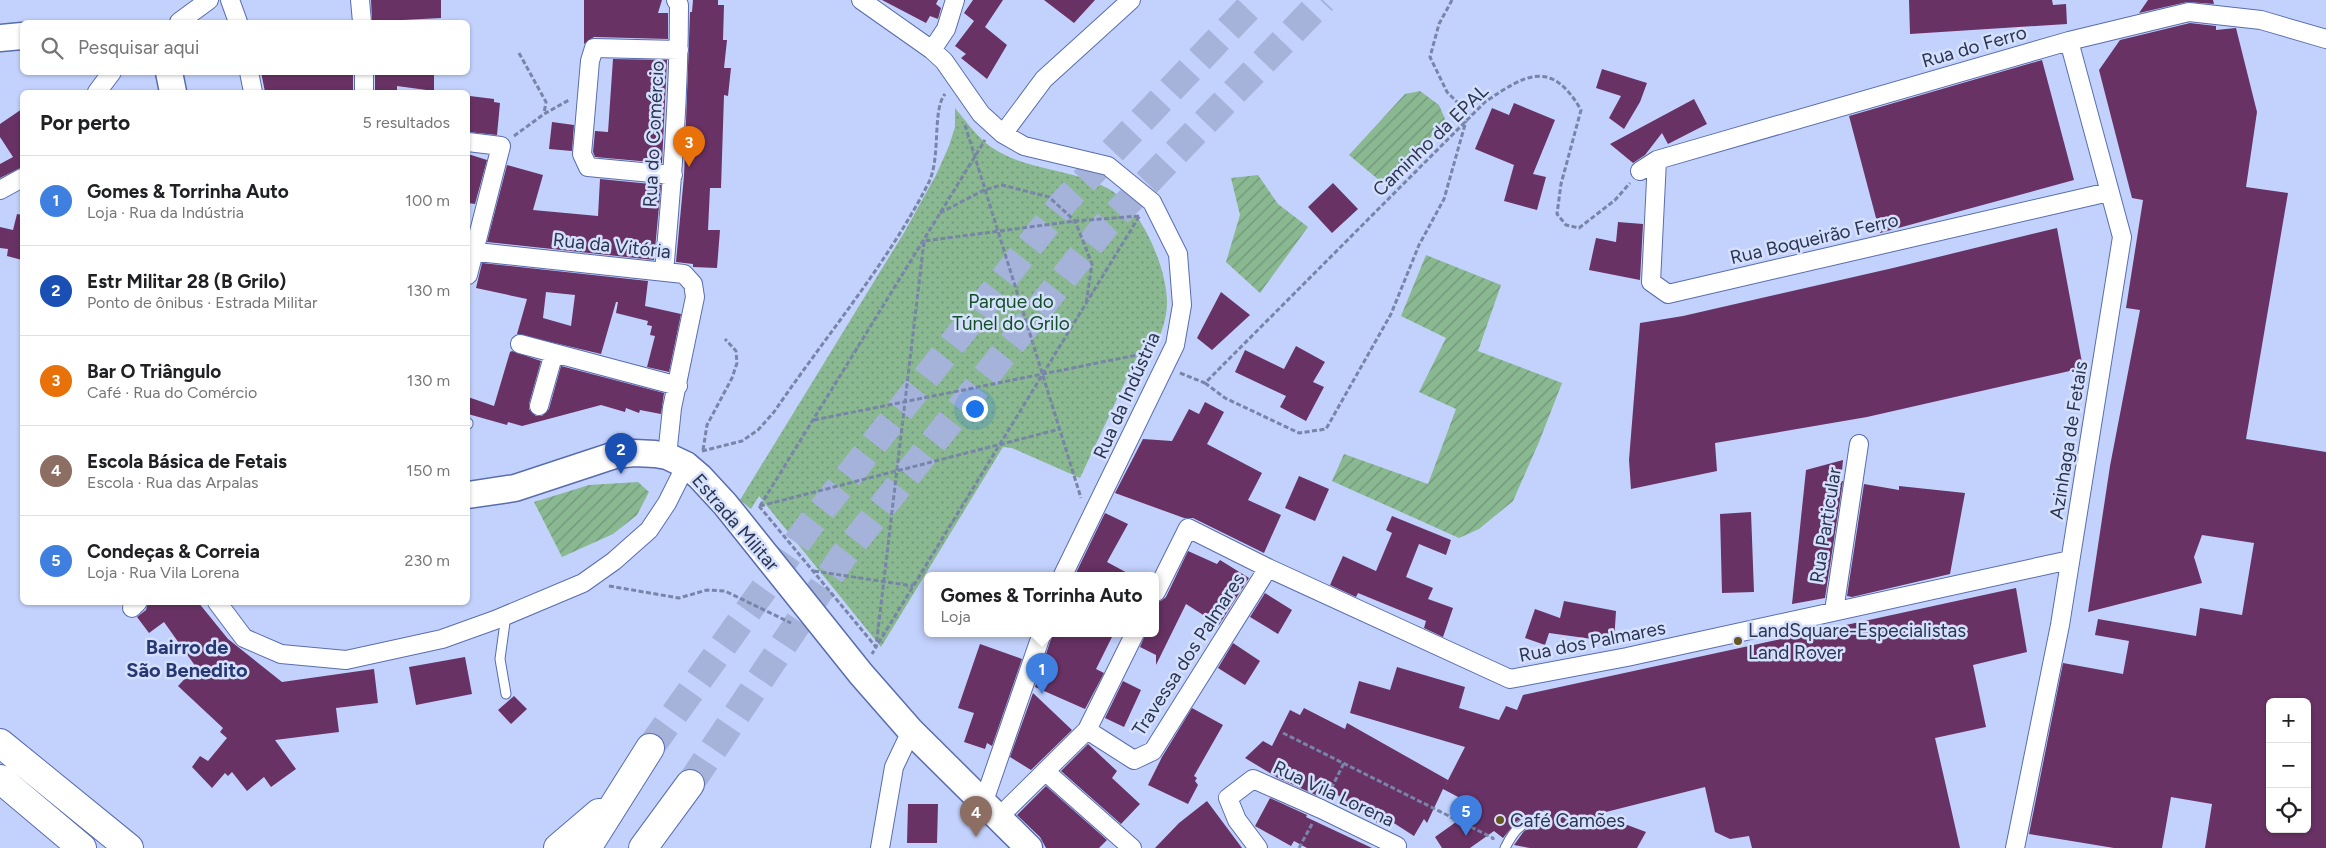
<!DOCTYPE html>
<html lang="pt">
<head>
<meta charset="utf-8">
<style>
	:root { --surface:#fff; --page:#f2f2f2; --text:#202124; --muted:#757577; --line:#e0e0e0; --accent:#675523 }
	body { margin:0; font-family:Figtree,sans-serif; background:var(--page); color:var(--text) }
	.controls { position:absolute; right:15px; bottom:15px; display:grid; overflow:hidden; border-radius:8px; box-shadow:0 1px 4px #0004 }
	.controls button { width:45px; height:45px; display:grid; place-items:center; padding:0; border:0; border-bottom:1px solid var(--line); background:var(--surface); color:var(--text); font:25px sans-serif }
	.you { position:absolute; left:974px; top:408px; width:18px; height:18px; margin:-12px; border:4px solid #fff; border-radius:50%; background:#1a73e8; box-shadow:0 0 0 8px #1a73e833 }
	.badge { display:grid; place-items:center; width:32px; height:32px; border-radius:50%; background:var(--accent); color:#fff; font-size:16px; font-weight:700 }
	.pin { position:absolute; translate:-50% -41px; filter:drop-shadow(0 1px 2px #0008) }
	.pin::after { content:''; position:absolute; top:26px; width:18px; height:15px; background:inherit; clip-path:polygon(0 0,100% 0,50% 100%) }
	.popup { position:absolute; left:924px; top:572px; width:235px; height:65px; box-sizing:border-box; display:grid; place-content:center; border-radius:8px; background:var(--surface); filter:drop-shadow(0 1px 4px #0005); font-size:16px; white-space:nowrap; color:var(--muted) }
	.popup b { font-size:19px; color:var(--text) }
	.popup::after { content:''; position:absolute; left:50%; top:100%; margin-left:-10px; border:10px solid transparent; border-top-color:var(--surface) }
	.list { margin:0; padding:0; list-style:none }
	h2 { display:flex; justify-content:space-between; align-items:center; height:65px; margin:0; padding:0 20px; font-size:21px }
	h2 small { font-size:16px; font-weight:400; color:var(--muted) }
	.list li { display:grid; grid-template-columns:32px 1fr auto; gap:15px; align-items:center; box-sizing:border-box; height:90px; padding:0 20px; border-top:1px solid var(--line) }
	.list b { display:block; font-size:19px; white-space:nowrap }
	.list p { margin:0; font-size:16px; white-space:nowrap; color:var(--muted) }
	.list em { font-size:16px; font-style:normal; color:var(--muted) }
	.icon { flex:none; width:28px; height:28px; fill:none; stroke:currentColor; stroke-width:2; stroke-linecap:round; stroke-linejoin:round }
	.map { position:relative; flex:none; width:2326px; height:848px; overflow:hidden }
	.search { position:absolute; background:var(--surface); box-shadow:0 1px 4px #0004; left:20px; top:20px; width:450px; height:55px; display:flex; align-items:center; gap:12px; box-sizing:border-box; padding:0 18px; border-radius:8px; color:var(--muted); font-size:19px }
	.panel { position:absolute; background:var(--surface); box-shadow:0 1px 4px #0004; left:20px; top:90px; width:450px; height:515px; border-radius:8px }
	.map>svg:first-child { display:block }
</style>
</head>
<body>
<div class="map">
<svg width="2326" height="848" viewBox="0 0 2326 848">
	<defs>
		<pattern id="park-dots" width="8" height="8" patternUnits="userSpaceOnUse" patternTransform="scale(1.25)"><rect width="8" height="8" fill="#89b891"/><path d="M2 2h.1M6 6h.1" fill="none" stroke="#709679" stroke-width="1.8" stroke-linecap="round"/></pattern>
		<pattern id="garden-furrows" width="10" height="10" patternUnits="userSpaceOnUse" patternTransform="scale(1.25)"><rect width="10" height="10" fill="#89b891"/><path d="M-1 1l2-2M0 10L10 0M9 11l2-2" fill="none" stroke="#709679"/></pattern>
	</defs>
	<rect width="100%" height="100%" fill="#c3d2fd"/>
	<path fill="url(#park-dots)" d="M955 108C966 121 977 137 991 147 1026 171 1072 168 1109 189 1141 207 1167 267 1167 303 1167 322 1158 340 1151 358L1139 352 1080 478 1012 448 1003 447 881 647 759 496 751 509 740 500 905 231 936 175 949 146 955 127Z"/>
	<path fill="url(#garden-furrows)" d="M1420 91 1439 105 1445 119 1430 138 1385 185 1349 155 1405 94Z
		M1258 175 1278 204 1308 227 1260 293 1226 262 1240 215 1231 178Z
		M1426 255 1501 285 1478 351 1562 383 1539 442 1513 501 1479 529 1459 538 1332 481 1344 454 1428 484 1456 409 1419 392 1446 338 1401 316Z
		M638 482 649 492 637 515 613 534 562 557 534 502 589 485Z"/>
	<path fill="#683264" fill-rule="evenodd" d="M371 0H441V18L402 20V22H372Z
		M584 0H662L658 13H668V39L594 37 584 44Z
		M693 0H718V5H724L723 40H727L724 68H731L728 96 724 95 721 188H710L708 230H720L717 268 693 267V264L676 262 684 176 690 12H692Z
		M882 0H938L936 4 941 8 938 19 930 16 926 23Z
		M973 0H1003L985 27 1007 45 987 79 961 58 966 54 955 46 974 21 964 13Z
		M1044 0H1095L1074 23Z
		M1909 0H2052L2053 5 2066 4 2067 24 1910 34Z
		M2148 0H2213L2214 4 2187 2 2139 13Z
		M2190 23 2216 26V30L2236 28 2257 112 2246 187 2288 193 2246 439 2326 452V848H2205L2212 804 2171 797 2162 848H2114L2029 834 2063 663 2123 674 2129 641 2095 635 2098 619 2196 636 2200 608 2242 615 2254 543 2202 535 2194 557 2202 583 2088 612 2110 466 2140 310 2126 308 2143 200 2132 198 2099 70 2120 40ZM2270 702H2307V829H2270Z
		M613 59 667 60 662 163 595 157 593 152 595 131 608 132Z
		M2042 60 2074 180 1880 233 1849 116Z
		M1602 69 1647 83 1640 102 1624 129 1609 118 1621 96 1596 88Z
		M261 72H353V92H265Z
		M375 72H434V91L397 86V92H375Z
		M470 96 494 99V102L500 103 497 135 468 132Z
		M1694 99 1707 124 1668 144 1662 133 1645 155 1633 163 1610 144Z
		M1514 103 1555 120 1533 174 1546 177 1537 210 1504 201 1514 165 1475 149 1492 108 1509 115Z
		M22 109V167L0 178V164L13 157 0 137V124Z
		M552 122 574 125 572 151 549 149Z
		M468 154 487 160 475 204 468 203Z
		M507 165 543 175 533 210 598 216 600 179 661 185 654 260 487 242Z
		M1333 183 1358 209 1332 233 1308 207Z
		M17 214 22 215V260L7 256 8 249 0 248V227L13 230Z
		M1618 222 1643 224 1640 280 1589 270 1596 238 1616 242Z
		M2057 228 2083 368 1867 417 1715 443 1717 471 1631 489 1629 460 1640 323 1683 316 1893 268Z
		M482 263 648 281 645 306 681 314 669 372 647 367 655 336 650 335 652 326 647 325 648 321 616 313 618 302H616L601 354 517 334 527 299 476 288ZM546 292 575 295 571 326 543 318Z
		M1221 292 1250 315 1212 350 1197 338Z
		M1296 346 1325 362 1313 382 1324 387 1306 421 1280 407 1286 396 1235 372 1245 350 1284 369Z
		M512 351 541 361 529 404V409L536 416H542L549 409 561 366 664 393 661 414 640 410 639 413 626 408 625 412 601 405 522 426 508 422 507 425 468 414V397L494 406 510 352Z
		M1205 402 1224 412 1207 444 1262 473 1248 500 1281 515 1264 553 1193 518H1184L1115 493 1143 439 1172 441 1189 409 1199 414Z
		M1843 460 1841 481H1843L1825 598 1792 604 1806 470Z
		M1299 476 1329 489 1315 521 1285 508Z
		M1864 484 1899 490V486L1965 493 1950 574 1852 597 1847 596Z
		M1751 512 1754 592 1722 593 1720 514Z
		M1105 513 1128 524 1107 562 1131 575H1075Z
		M1392 516 1451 540 1446 555 1419 544 1406 577 1433 588 1428 599 1453 608 1443 637 1424 628 1426 621 1358 593 1356 597 1330 585 1343 556 1376 571 1392 533 1386 530Z
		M1188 551 1217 564 1220 560 1249 578 1219 625 1186 604 1156 665V655L1140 647 1146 633H1156V602L1161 601 1166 597Z
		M2016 588 2027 652 1973 665 1986 727 1935 738 1960 848H1752L1749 836 1730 839 1715 832 1705 787 1598 814 1646 832 1637 848H1530L1514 845 1524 831 1549 820 1550 814 1545 810 1517 821 1503 838 1494 831 1470 848H1442L1435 837 1477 807 1443 789 1427 823 1424 819 1414 836 1386 818 1380 825 1325 786 1318 796 1278 778 1245 758 1263 741 1272 746 1290 710 1300 715 1304 708 1345 729 1347 723 1448 780 1446 784 1465 747 1350 713 1359 681 1390 690 1397 667 1465 687 1459 708 1499 720 1506 706 1517 710 1523 695Z
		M1265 593 1292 610 1278 634 1250 617Z
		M1564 601 1616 611 1614 642 1549 633 1545 645 1525 638 1535 609 1560 618Z
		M148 602H198L228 639 282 682 374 669 378 703 336 708 339 732 275 740 296 769 271 787 264 777 247 791 232 772 228 776 225 773 212 788 192 767 200 756 208 761 227 738 220 732 223 728 178 686 196 667 164 622 149 633 137 617 146 610Z
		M1053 633H1114L1096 669 1104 673 1085 709 1035 687Z
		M1233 643 1260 661 1245 685 1218 668Z
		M980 644 1022 659 992 746 987 743 985 749 964 742 974 713 958 708Z
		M465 657 472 694 416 705 409 667Z
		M1123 681 1141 690 1124 727 1105 718Z
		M1033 693 1072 730 1031 770 1010 757Z
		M514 696 527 709 511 724 498 710Z
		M1192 708 1223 725 1194 776 1197 778 1195 781 1198 785 1188 804 1148 785 1162 757Z
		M1088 744 1117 771 1112 778 1140 804 1121 824 1061 771Z
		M1046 786 1107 840 1099 848H1046L1040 837 1017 815Z
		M1270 798 1307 815 1306 817 1372 848H1307L1294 841 1291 846 1255 826Z
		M1207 801 1242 848H1155L1179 823Z
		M908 804H938L937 843H907Z"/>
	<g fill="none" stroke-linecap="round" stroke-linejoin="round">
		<path stroke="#a5b3db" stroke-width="28" stroke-dasharray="28 14" stroke-linecap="butt" d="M650 748 806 530 1064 202 1256 0
			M690 784 843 556 1105 226 1323 0"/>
		<g stroke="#596dae" stroke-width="11">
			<path id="lane" d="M468 423V424
				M506 694 500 659 506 615
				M1505 848C1516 826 1522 823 1544 816"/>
		</g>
		<g stroke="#596dae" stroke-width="20">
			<path id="street" d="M230 0 238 22
				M360 0 362 22
				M861 0 932 50 944 61 981 114 1003 134 1024 146 1108 166 1152 202 1178 254 1182 305 1175 345 1063 575
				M179 22 209 0
				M932 50 946 29 955 0
				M249 72 253 92
				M364 72V92
				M97 92 112 72
				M1003 134 1044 79 1131 0
				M468 142 501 146 468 275
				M1657 160 1651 282 1668 294 2109 192
				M1640 171 1657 160 2069 41 2189 12 2261 20 2326 39
				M673 175 588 167 582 154 590 61 594 48 679 50
				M0 190 22 178
				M468 251 684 274 693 284 695 297 672 408 667 456
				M664 272C672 183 679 94 679 5L676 0
				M520 344 678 386
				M539 406 554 353
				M1156 592 1188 528 1268 568 1510 679 1627 657 2070 560
				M217 602 244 638 281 654 346 660 442 639 495 620 583 583 614 561 649 530 667 503 686 465
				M132 608 138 602
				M1834 611 1859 444
				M1087 730 1134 760 1153 751 1268 568
				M1046 772 1132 848
				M984 801 1042 633
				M999 817 1087 730 1135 633
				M880 848 894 767 911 731
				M1258 848 1237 820 1228 798 1253 779 1321 809 1397 846
				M2015 848 2060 625 2122 237 2069 41"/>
		</g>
		<g stroke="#596dae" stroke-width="29">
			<path id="secondary" d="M0 38 22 36
				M169 72 173 92
				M468 495 515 488 615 455 634 453 655 454 667 456 686 465 700 477 725 504 861 674 911 731 1029 848"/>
		</g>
		<g stroke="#596dae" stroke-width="30">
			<path id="highway" d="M0 743 129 848
				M0 779 82 848
				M558 848 599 813
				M587 848 650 748
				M643 848 690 784"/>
		</g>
		<path stroke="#7884a8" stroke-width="3" stroke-dasharray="5 2.5" stroke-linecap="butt" d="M1452 0 1439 24 1430 57 1447 92 1471 116
			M519 53 546 102 544 113
			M965 125 1081 498
			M514 136 544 114 569 100
			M940 213 984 190 1002 185 1049 197 1075 221 1092 264 1086 304
			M1139 216 1075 221 924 241 876 647 1140 215
			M1180 373 1205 383 1485 102C1525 75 1551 58 1581 110L1561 184 1557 214 1566 225 1579 228 1615 200 1630 183
			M1205 383 1225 398 1299 433 1326 429 1391 314 1419 245 1444 199 1466 121
			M814 420 1137 355 1149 360
			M703 450 707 425 732 378 737 363 736 351 725 339
			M702 451 742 441 758 430 774 412C825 337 888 263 929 182 941 157 932 110 945 94
			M759 506 876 647 872 654
			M760 506 985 140
			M760 506 1060 429
			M814 571 913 586
			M609 586 679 598 707 590 725 591 791 623
			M1283 733 1493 838V840
			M1328 795 1344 763
			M1299 848 1312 824"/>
		<use href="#lane" stroke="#fff" stroke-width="9"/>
		<use href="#street" stroke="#fff" stroke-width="18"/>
		<use href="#secondary" stroke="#fff" stroke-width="26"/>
		<use href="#highway" stroke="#fff" stroke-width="28"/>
	</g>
	<g fill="#675523" stroke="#d5e0fd" stroke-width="2">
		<circle cx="1738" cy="641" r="5"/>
		<circle cx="1500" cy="820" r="5"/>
	</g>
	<g text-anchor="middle" stroke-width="5" stroke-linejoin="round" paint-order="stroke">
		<g font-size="19" fill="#2b3551" stroke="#d5e0fd">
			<text transform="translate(1974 46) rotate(-16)" y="7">Rua do Ferro</text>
			<text transform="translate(653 134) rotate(-87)" y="7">Rua do Comércio</text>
			<text transform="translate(1430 140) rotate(-44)" y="7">Caminho da EPAL</text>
			<text transform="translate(1814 238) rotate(-13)" y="7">Rua Boqueirão Ferro</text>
			<text transform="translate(612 245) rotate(6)" y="7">Rua da Vitória</text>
			<text transform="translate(1126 395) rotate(-66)" y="7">Rua da Indústria</text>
			<text transform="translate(2068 440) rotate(-81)" y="7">Azinhaga de Fetais</text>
			<text transform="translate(736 522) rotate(49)" y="7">Estrada Militar</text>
			<text transform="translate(1825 525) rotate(-81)" y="7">Rua Particular</text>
			<text transform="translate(1592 641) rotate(-11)" y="7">Rua dos Palmares</text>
			<text transform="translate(1188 654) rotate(-57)" y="7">Travessa dos Palmares</text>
			<text transform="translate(1334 793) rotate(25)" y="7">Rua Vila Lorena</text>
		</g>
		<g font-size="19" fill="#124f25" stroke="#d5e0fd">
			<text x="1011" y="308">Parque do<tspan x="1011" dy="22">Túnel do Grilo</tspan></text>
		</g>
		<g font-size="19" fill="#2b3551" stroke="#d5e0fd" text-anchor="start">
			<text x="1748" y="637">LandSquare-Especialistas<tspan x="1748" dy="22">Land Rover</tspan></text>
			<text x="1510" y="827">Café Camões</text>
		</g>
		<g font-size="20" font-weight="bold" fill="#273772" stroke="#d5e0fd">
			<text x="187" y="654">Bairro de<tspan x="187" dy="23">São Benedito</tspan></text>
		</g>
	</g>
</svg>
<div class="controls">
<button>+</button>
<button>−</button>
<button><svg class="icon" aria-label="locate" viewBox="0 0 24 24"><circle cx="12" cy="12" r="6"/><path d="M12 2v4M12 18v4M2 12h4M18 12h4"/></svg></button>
</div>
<div class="you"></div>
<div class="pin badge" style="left:1042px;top:694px;background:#3f7fe0">1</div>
<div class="popup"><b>Gomes &amp; Torrinha Auto</b>Loja</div>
<div class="pin badge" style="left:621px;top:474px;background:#1a4fb4">2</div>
<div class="pin badge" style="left:689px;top:167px;background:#e8710a">3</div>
<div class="pin badge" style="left:976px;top:837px;background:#8d6e63">4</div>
<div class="pin badge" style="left:1466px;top:836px;background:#3f7fe0">5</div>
<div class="search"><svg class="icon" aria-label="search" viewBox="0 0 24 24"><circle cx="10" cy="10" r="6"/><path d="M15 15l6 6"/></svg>Pesquisar aqui</div>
<section class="panel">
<h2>Por perto<small>5 resultados</small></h2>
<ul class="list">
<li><span class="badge" style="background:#3f7fe0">1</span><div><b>Gomes &amp; Torrinha Auto</b><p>Loja · Rua da Indústria</p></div><em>100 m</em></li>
<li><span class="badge" style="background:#1a4fb4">2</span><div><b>Estr Militar 28 (B Grilo)</b><p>Ponto de ônibus · Estrada Militar</p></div><em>130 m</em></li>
<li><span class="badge" style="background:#e8710a">3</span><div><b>Bar O Triângulo</b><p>Café · Rua do Comércio</p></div><em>130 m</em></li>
<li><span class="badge" style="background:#8d6e63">4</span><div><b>Escola Básica de Fetais</b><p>Escola · Rua das Arpalas</p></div><em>150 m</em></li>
<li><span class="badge" style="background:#3f7fe0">5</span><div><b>Condeças &amp; Correia</b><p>Loja · Rua Vila Lorena</p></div><em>230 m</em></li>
</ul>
</section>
</div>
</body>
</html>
